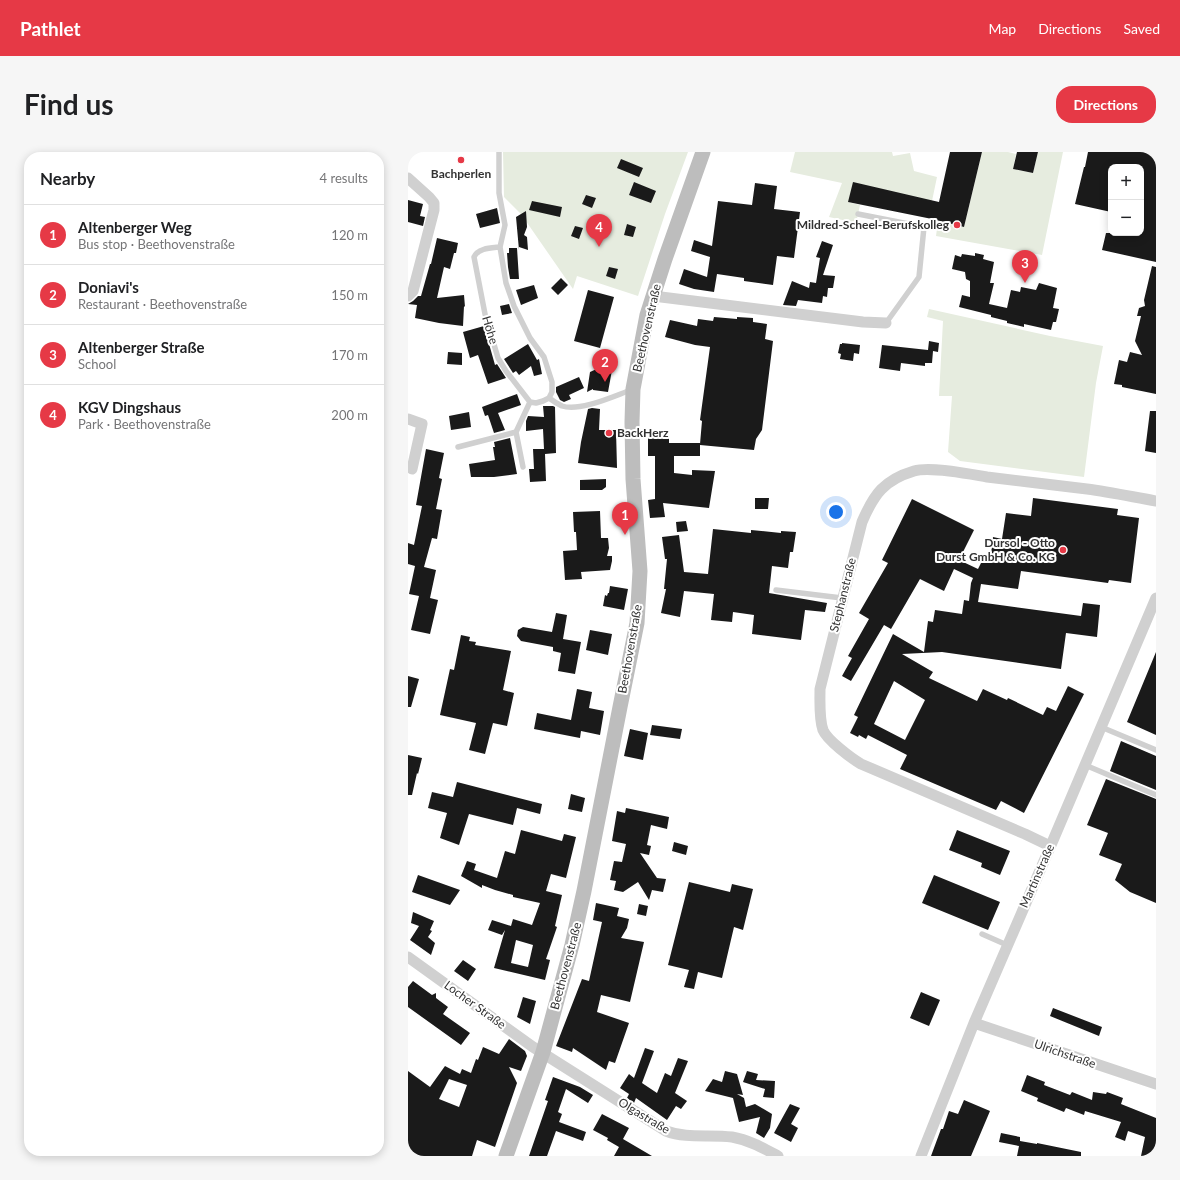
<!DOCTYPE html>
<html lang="en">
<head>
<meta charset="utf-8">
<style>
	:root { --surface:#fff; --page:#f6f6f6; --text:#202124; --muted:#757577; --line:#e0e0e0; --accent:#e63946 }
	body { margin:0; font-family:Lato,sans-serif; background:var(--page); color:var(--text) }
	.controls { position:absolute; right:12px; top:12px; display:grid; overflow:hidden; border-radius:8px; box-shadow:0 2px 10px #0003 }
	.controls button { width:36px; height:36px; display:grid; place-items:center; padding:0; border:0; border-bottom:1px solid var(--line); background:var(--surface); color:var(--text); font:20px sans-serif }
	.you { position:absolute; left:428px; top:360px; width:14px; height:14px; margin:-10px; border:3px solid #fff; border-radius:50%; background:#1a73e8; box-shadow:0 0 0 6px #1a73e833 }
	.badge { display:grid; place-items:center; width:26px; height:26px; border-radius:50%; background:var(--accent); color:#fff; font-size:13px; font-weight:700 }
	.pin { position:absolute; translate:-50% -33px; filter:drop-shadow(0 1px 2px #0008) }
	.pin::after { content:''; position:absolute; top:21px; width:14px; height:12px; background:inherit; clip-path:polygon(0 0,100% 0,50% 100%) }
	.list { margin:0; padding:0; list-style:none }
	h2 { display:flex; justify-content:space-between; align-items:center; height:52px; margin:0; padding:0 16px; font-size:17px }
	h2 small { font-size:13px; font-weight:400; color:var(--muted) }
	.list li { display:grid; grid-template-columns:26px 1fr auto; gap:12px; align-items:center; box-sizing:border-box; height:60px; padding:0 16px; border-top:1px solid var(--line) }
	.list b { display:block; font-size:15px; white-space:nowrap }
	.list p { margin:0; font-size:13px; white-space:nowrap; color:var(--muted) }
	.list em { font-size:13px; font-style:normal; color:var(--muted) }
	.map { position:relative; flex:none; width:748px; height:1004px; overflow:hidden; border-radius:16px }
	header { display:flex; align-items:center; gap:24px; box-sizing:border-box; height:56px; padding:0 20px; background:var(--accent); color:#fff }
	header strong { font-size:19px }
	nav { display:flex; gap:22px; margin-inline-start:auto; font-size:14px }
	.intro { display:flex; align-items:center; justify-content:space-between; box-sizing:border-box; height:96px; padding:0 24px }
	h1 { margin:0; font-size:28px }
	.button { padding:10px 18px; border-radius:16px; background:var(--accent); color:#fff; font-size:14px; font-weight:700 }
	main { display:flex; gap:24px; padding:0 24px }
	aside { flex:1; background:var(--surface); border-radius:16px; box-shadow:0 2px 10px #0003 }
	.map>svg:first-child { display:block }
</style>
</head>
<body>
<header>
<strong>Pathlet</strong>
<nav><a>Map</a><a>Directions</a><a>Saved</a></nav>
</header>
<div class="intro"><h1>Find us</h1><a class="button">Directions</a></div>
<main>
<aside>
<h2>Nearby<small>4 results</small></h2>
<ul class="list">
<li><span class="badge">1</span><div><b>Altenberger Weg</b><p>Bus stop · Beethovenstraße</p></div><em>120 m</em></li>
<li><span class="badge">2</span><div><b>Doniavi's</b><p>Restaurant · Beethovenstraße</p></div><em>150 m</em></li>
<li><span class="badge">3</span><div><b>Altenberger Straße</b><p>School</p></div><em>170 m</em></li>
<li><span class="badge">4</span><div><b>KGV Dingshaus</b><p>Park · Beethovenstraße</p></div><em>200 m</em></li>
</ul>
</aside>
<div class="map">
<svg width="748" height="1004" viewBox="0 0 748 1004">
	<rect width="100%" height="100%" fill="#fff"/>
	<path fill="#e6ecdf" d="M95 0H280L257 62 230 144 169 124 165 137 113 62 96 45Z
		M387 0H484L485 4 502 1 506 19 529 25 524 49 440 50 452 53 448 71 421 65 434 31 382 20Z
		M574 0H600L608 2 605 17 625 21 630 0H655L634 103 528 84 530 69 556 75Z
		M521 157 642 184 695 194 688 231 676 325 552 309 540 300 544 244H531L535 169 519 165Z"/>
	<path fill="#1a1a1a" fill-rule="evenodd" d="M542 0H574L556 75 524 67 440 50 445 30 531 50Z
		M609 0H630L625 21 605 17Z
		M680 0H748V110L694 98 698 81H733V15H703V60L667 52 676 15H677Z
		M213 7 235 16 231 25 209 16Z
		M226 30 248 39 243 51 221 43Z
		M347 31 369 34 366 57 392 60 386 106 369 104 365 133 336 129V126L309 122 306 140 286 137 271 132 276 117 299 125 302 105 283 99 286 88 304 94 310 49 344 53Z
		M178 43 188 46 184 56 174 52Z
		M0 48 15 52 12 64 17 65 15 74 0 70Z
		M124 49 154 55 152 65 121 58Z
		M89 56 92 71 72 76 68 62Z
		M118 59 119 75 116 83 119 85 120 98 111 95V98L108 65Z
		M219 72 228 75 225 85 216 83Z
		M167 74 175 76 171 87 163 84Z
		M29 86 50 91 48 101H46L42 117 36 115 29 146 56 143 57 155 56 154 55 174 31 171 7 166 9 153 0 152 5 149 10 144H13L22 112H23Z
		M414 89 425 93 415 123 427 124 425 136H420L419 145 415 144 414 151 390 148 388 154 375 153 384 129 401 136 402 130 408 131 412 106 408 105Z
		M101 96H109L111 127H102L100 115 99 101H101Z
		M567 101 576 103 575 107 586 110 582 131H586L581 152 599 156 603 138 612 140 613 135 628 138 631 131 649 136 645 156 651 157 648 170H645L643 178 616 172V175L599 171V169L583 165V163L551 155 554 143 562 145V129L558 127 557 120 544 117 547 103 553 105 554 102 567 104Z
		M744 114 748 115V242L714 235V233L706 232 711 208 719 210 722 200 734 203 727 189 733 164H729L731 156 737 154 736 148Z
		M201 115 210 117 207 127 198 124Z
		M153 126 160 133 150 143 143 136Z
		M126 133 130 146 113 153 108 138Z
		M180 138 206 145 192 196 166 189Z
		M101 152 104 161 94 163 92 154Z
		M306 165 329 167V165L345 166V170L359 172 357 187 365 189 354 278 348 287 346 298 292 293V304H266V321L284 323V318L307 319 301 356 255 351 257 365 242 366 240 348 247 347V304H240V284H261V291H292V292L294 269 292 268 302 195 287 193 257 185 262 168 289 174 290 167 305 169Z
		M76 174 87 213 89 212 98 226 80 232 70 203 62 206 55 180Z
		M521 189 531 191 530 200 525 199 524 211H517V214L493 211 492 219 471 216 474 193 520 198Z
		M434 191 452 193 451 202 446 201 445 209 432 207 433 202 430 201 432 192H434Z
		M120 192 129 208 131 207 134 222 126 224 123 214 111 223 108 219 105 221 96 207Z
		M40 200 54 201V213L39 212Z
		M202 211 201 217 204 218 200 240 185 238V237L179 240 182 220Z
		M171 225 176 236 161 243 163 247 156 250 152 248 148 240V235Z
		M109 242 113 253 90 261 97 278 86 281 80 263 77 264 74 255Z
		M135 254H145L147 255 148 301 137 302 138 329 122 330 121 317H126L125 297H136L135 277 118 279V269L120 264 136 265Z
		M184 256 192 257 191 278H208L209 316 170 311 173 290 180 257Z
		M742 259H748V301L737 299Z
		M61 260 63 275 43 278 41 264Z
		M102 286 109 322 86 325H63L61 312 87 308 85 295H87L86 290Z
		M18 297 36 301 31 326 34 327 28 357 34 358 29 387 24 386 16 415 28 418 22 446 30 448 22 482 3 478 11 444 1 442 7 414 0 412V391L6 393 14 354 8 353Z
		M198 327V335L194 338H172V328Z
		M347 346H361L360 357H347Z
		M625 346 710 357 709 363 731 366 723 431 701 428 700 431 613 419 610 437 573 432 570 450 673 464 675 451 692 453 689 485 658 481 653 517 534 500 494 502 525 520 521 526 569 549 575 537 599 548 600 546 635 563 639 555 648 559 660 534 676 542 616 661 593 649 588 658 492 617 499 603 460 583 458 587 451 583 450 585 442 581 450 565 446 563 485 482 516 500 520 469 525 470 527 458 554 462 556 448 561 449 563 431 565 426 546 417 536 439 512 427 483 477 476 473 443 529 434 524 444 506 440 504 461 467 451 461 480 411 474 408 504 347 566 378 551 408 570 417 574 409 575 410 582 411 585 385 594 387 598 361 623 364ZM486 529 517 548 497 588 466 572Z
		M192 359 193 386H200L201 396 199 404H204V409L202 418 173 420 174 427 157 428 155 399 169 398 168 380H166L165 360Z
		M278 369 280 379 269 380 268 370Z
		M305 377 343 381V378L373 381V379L388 380 385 400H382L380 416 364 414 361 441 419 451 417 460 397 458 393 488 344 482 346 463 325 460 324 470 303 468 306 442 276 439 272 465 253 461 258 437H256L259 407H257L254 385 271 383 276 420 300 422Z
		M202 434 220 437 216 458 195 454 197 443 199 444 200 441H201Z
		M148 461 159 463 155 487 173 490 167 522 150 519 153 501 145 499V495L113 489 109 484 110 478 115 475 144 480Z
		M182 478 204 482 200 503 178 498Z
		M53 483 62 485 61 489 68 490 67 493 103 499 95 538 106 541 99 574 85 571 77 602 61 598 68 571 32 563 42 517 46 518Z
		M748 500V583L719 570Z
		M0 524 11 527 3 555H0Z
		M169 537 184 540 181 556 196 559 192 583 173 579 172 586 126 577 129 561 163 568Z
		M244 573 274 577 272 587 242 583Z
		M222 577 240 581 235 608 216 604Z
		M713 589 748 604V638L702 619Z
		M0 603 14 606 10 622 9 621 4 643H0Z
		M698 627 748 647V751L722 740 707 728 714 712 691 703 700 681 679 673Z
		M49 630 134 652 132 662 109 656 105 673 61 662 51 693 32 686 39 661 20 656 24 640 45 645Z
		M163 642 177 646 174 660 160 657Z
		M218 656 261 665 259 677 243 673 239 693 243 694 241 703 232 701 249 726 258 727 255 740 244 738 241 748 230 730 215 740 206 738 208 729 202 728 206 709 214 710 218 692 204 689 209 659 217 661Z
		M113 678 154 689 156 682 168 685 158 726 143 722 138 739 154 743 147 774 149 775 138 807 142 808 137 828 86 816 97 778 94 783 80 778 84 768 103 774 105 767 124 773 132 751 105 745V743L87 738 74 733V736L53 724 59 709 68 712 66 718 89 726 97 699 107 702ZM108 788 125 793 120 815 103 811Z
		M549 678 602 699 592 723 573 715 574 711 541 698Z
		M266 690 280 694 278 703 264 699Z
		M10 723 52 738 42 753 4 740Z
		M526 723 592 750 580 778 514 751Z
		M281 730 322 740 324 732 345 737 335 778 326 775 314 826 290 820 286 837 276 835 281 818 260 813Z
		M188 751 211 756 209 764 221 767 219 776 213 786 236 790 222 850 193 843 189 860 221 871 207 911 201 909 198 918 165 896 164 900 148 894 174 827 181 829 194 770 185 768Z
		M231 752 240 754 238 764 229 762Z
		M5 760 26 769 22 778 24 779 20 785 27 791 23 803 2 788 11 774 3 771Z
		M55 808 68 817 60 829 46 819Z
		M5 829 24 843 28 841V846L40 855 35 862 62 881 53 893 0 855V835Z
		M513 840 532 848 521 874 502 866Z
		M115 845 128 849 122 872 109 865Z
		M645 856 694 875 691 884 642 864Z
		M101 887 117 899 119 904 113 919 101 915 109 931 87 995 69 988 64 1004H7L0 1002V919L22 935 37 914 52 922 54 917 63 921 68 907 70 908 75 895 91 902ZM41 927 59 933 51 955 31 947Z
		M237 896 246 899 234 931 249 941 257 921 263 924 270 906 280 909 267 941 279 949 273 957 268 954 259 968 228 946 226 951 219 946 221 942 212 936 221 922 226 926Z
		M317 919 329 922 335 943 329 942 336 946 338 955 347 952 364 962 362 976 356 986 348 981 352 965 331 970 325 946 297 939 305 927 314 930Z
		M339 919 350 922 348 928 367 929 366 946 355 945 357 937 335 930Z
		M619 923 637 930 636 933 662 943 664 940 684 948 685 940 698 942 699 940 715 946 713 952 748 966V1004H733L737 985 720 979 717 989 707 985 713 970 677 959 676 963 658 956 656 960 629 949 630 946 613 939Z
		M145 925 172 935 185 943 180 951 158 937 150 960 154 962 151 970 178 980 175 989 148 979 139 1004H121L140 949 137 948Z
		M556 948 582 959 563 1004H523L533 977H535L541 959 550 962Z
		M382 952 392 956 383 972 390 976 383 990 366 981Z
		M194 962 221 976 215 987 244 1004H206L211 995 199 988 200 986 185 978Z
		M593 981 612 985V989L629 992V991L673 1000V1004H609L611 994 591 990Z"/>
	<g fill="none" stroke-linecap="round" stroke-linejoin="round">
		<path stroke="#d0d0d0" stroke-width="5.5" d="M91 0V41L97 73 92 95 98 131 106 154 122 186 136 205 144 230V240L141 246 135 249 128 251 122 250 98 219 90 206 77 162 66 105C70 96 83 96 92 95
			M450 62 516 75 511 125 478 171
			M141 246C145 249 150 252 154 254 172 260 206 244 223 238
			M50 295 108 280
			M115 315 108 280 122 250
			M368 438 434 446
			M693 575 748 598
			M677 613 748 643
			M574 782 599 793"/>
		<path stroke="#d0d0d0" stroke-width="11" d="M0 26 21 45 26 51V58L5 139 0 144
			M245 144 455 170 478 171
			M0 267 14 272 4 317
			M642 694 617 682 453 612C443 606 419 588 415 578 411 567 412 550 412 537L454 370C466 342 476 328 506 319 522 314 561 322 579 325 612 329 646 333 679 337 702 340 725 345 748 349
			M0 805 125 895 258 979C279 987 302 982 324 985 341 988 355 996 370 1004
			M566 871 748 932
			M513 1004 566 871 646 686 748 446"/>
		<path stroke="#bdbdbd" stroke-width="15" d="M98 1004 135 900 164 793 176 739 212 555 229 471 232 419 225 327 224 270 225 237 239 163 257 107 295 0"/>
	</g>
	<g fill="#e63946" stroke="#fff" stroke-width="1.5">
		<circle cx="53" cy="8" r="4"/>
		<circle cx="549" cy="73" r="4"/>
		<circle cx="201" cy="281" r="4"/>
		<circle cx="655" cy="398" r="4"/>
	</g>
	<g text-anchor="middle" stroke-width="4" stroke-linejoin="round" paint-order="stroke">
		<g font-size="12" font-weight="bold" fill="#333" stroke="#fff" text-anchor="end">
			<text x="53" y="26" text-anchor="middle">Bachperlen</text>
			<text x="541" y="77">Mildred-Scheel-Berufskolleg</text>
			<text x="209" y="285" text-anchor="start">BackHerz</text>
			<text x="647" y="395">Dursol - Otto<tspan x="647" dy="14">Durst GmbH &amp; Co. KG</tspan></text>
		</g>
		<g font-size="12" fill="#333" stroke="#fff">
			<text transform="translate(239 176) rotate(-77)" y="4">Beethovenstraße</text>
			<text transform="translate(82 178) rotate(73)" y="4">Höhe</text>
			<text transform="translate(435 443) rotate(-76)" y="4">Stephanstraße</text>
			<text transform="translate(222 497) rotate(-80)" y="4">Beethovenstraße</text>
			<text transform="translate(629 724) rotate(-66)" y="4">Martinstraße</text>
			<text transform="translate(158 814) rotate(-75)" y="4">Beethovenstraße</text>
			<text transform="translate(67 853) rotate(36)" y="4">Locher Straße</text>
			<text transform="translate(657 902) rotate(19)" y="4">Ulrichstraße</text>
			<text transform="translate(236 964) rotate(31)" y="4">Olgastraße</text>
		</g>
	</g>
</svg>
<div class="controls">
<button>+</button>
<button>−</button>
</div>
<div class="you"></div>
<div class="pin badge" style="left:217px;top:383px">1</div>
<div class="pin badge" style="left:197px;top:230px">2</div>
<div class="pin badge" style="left:617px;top:131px">3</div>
<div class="pin badge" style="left:191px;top:95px">4</div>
</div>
</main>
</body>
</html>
